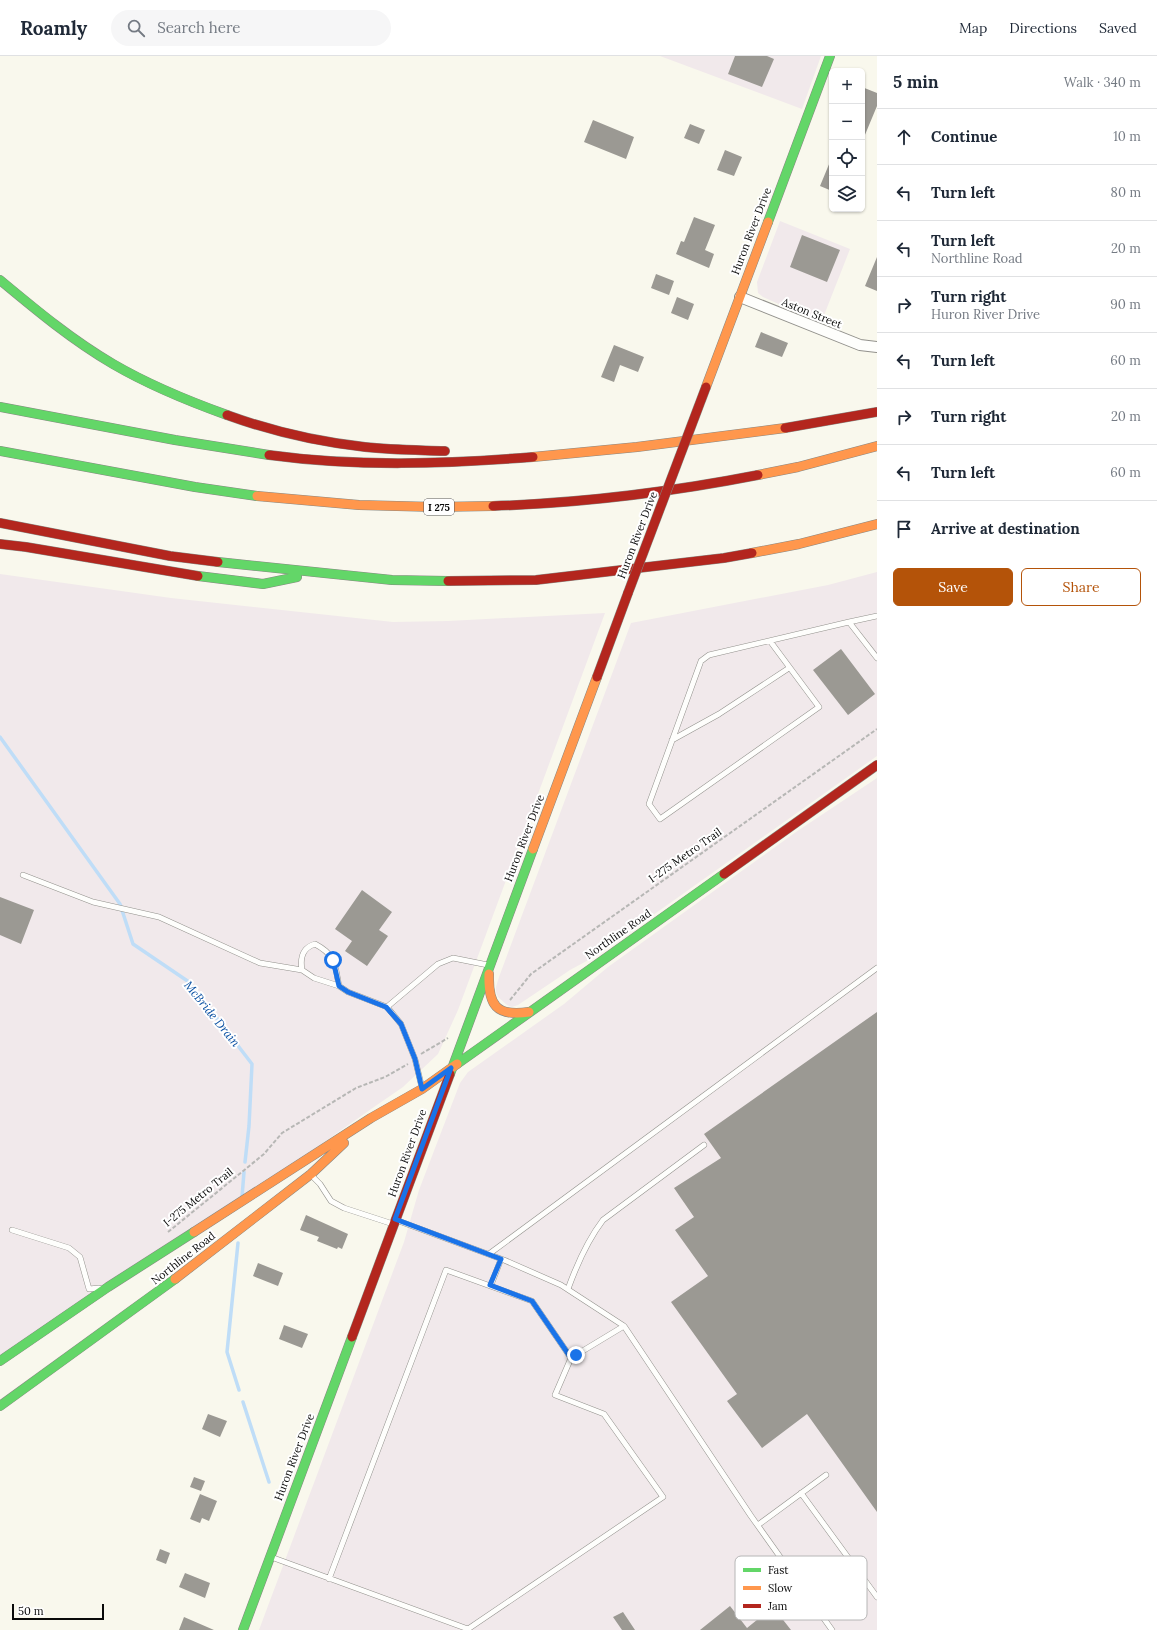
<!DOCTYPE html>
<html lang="en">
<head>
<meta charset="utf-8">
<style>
	:root { --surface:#fff; --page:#f6f6f7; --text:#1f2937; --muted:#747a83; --line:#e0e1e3; --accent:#b45309 }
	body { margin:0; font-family:Lora,serif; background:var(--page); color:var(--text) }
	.controls { position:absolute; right:12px; top:12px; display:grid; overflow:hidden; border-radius:6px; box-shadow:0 1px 3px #0004 }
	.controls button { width:36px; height:36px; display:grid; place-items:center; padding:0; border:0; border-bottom:1px solid var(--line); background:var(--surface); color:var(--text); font:20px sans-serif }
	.scale { position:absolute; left:12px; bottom:10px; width:92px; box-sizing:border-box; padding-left:4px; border:2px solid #0a0a0a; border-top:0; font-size:11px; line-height:14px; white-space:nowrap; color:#0a0a0a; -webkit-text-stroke:3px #fff; paint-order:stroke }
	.stop { position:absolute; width:12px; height:12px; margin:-9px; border:3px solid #1a73e8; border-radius:50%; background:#fff }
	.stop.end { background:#1a73e8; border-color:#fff; box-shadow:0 1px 4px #0008 }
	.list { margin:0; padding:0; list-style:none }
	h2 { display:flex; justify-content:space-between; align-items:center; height:52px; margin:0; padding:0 16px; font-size:17px }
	h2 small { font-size:13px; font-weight:400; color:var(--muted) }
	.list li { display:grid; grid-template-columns:26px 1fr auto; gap:12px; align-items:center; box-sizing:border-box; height:56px; padding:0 16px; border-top:1px solid var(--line) }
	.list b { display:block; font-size:15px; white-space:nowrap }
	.list p { margin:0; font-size:13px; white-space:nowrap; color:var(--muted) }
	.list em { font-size:13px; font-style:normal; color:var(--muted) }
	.actions { display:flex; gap:8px; padding:12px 16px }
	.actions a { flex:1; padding:9px 0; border:1px solid var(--accent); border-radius:6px; text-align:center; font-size:14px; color:var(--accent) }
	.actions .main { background:var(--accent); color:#fff }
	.icon { flex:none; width:22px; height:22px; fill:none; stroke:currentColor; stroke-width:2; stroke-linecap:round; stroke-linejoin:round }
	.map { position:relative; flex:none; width:877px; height:1574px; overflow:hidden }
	header { display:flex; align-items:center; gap:24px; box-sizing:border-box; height:56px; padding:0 20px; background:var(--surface); border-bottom:1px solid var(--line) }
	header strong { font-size:19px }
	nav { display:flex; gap:22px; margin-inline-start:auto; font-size:14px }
	.search { width:280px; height:36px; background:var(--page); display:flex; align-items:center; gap:10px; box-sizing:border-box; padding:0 14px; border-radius:22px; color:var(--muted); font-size:15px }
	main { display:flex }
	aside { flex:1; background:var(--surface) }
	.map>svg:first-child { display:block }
</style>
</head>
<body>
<header>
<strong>Roamly</strong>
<div class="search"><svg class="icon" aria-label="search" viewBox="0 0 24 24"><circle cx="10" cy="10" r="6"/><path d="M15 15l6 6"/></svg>Search here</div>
<nav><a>Map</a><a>Directions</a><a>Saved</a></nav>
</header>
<main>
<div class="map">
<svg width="877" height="1574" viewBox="0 0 877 1574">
	<rect width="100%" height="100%" fill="#f9f8ed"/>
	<path fill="#f1e9eb" d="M660 0H821L802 53Z
		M780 165 850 193 821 267 763 241 758 237 757 226Z
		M877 516V700L594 901 570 914 518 949 512 951 507 949 498 941 496 936V931L499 921 631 567 828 529Z
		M0 518 171 542 393 566 448 565 605 557 458 954 438 998 403 1031 374 1051 256 1134 0 1308Z
		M877 722V1574H259L404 1186 419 1134 460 1027 468 1016 564 948 608 911 796 776Z"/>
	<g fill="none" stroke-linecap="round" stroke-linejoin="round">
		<path stroke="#bfddf7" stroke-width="3.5" d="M0 681 120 848 133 888 189 926 252 1008 249 1070 245 1106
			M242 1141 244 1116
			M238 1187 227 1296 239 1334
			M243 1346 269 1426"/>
	</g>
	<path fill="#9b9993" d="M735 0H767L774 3 762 31 728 18Z
		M862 31 877 37V50L862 86Z
		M593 64 634 81 626 103 584 86Z
		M690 68 705 74 699 88 684 82Z
		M725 94 742 101 734 120 717 114Z
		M832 101V135L820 130Z
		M694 161 715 169 705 194 714 198 709 212 676 198 681 185 684 186Z
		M802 179 840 194 827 226 790 211Z
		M877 201V235L865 230Z
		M656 218 674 225 669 239 651 232Z
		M677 241 694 248 688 264 671 257Z
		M761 276 788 287 782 301 755 291Z
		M614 289 644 301 638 316 620 309 614 326 601 321Z
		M841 593 875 638 848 659 813 614Z
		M362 834 392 856 379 874 388 880 367 910 345 895 352 885 335 873Z
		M0 841 34 854 21 888 0 879Z
		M877 956V1456L807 1358 762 1392 727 1345 737 1338 671 1246 708 1220 675 1174 694 1161 674 1132 721 1102 704 1078Z
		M306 1159 348 1178 342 1193 338 1191 337 1193 317 1185 319 1181 300 1174Z
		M258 1207 283 1217 278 1230 253 1220Z
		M284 1269 308 1278 302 1292 279 1283Z
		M208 1358 227 1365 220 1381 202 1373Z
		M194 1421 205 1425 201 1435 190 1431Z
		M200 1438 217 1445 209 1465 202 1462 200 1467 190 1463Z
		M160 1493 170 1497 166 1508 156 1504Z
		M185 1517 210 1527 205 1542 179 1531Z
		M730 1550 747 1572 773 1551 791 1574H700Z
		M623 1556 635 1574H622L613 1561Z
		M184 1561 214 1574H179Z"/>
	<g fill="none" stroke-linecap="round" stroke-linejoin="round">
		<g stroke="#92918c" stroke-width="6">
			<path id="lane" d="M849 566 877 560
				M770 585 819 651 660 763 649 748 701 605 709 599 849 566 877 602
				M672 684 719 658 789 612
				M23 819 93 846 159 861 260 907 302 914
				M339 930 314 922 302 914C300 902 302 892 315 888 336 899 335 909 339 930L348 936 387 951 401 968 415 1003 422 1032
				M387 951 438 908 453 902 488 909
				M311 1119 320 1128 331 1145 344 1152 393 1168
				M396 1164 504 1204 561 1229 624 1270 751 1460 832 1574
				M12 1174 69 1192 80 1201 89 1233 99 1232
				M489 1198 877 912
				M491 1229 501 1203
				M568 1233C577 1208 587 1185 603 1164L704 1089
				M571 1302 624 1270
				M801 1437 877 1541
				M758 1469 826 1419
				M271 1501 468 1573 663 1441 604 1358 555 1339 571 1302 532 1245 446 1214 329 1523"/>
		</g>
		<g stroke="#92918c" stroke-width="12">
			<path id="street" d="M740 241 860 289 877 291"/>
		</g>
		<g stroke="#888883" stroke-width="10">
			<path id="fast" d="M768 166 830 0
				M0 224C36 254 72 284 113 308 149 329 188 345 227 359
				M0 351 175 384 269 399
				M0 395 195 431 257 440
				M218 506 392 524 448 525
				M198 520 263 528 297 521
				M457 1008 724 818
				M450 1018 533 793
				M0 1305 108 1231 194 1176
				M0 1350 175 1223
				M243 1574 352 1281"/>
		</g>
		<g stroke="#888883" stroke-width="10">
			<path id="slow" d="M706 331 768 166
				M533 401 637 391 785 372
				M758 419 798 411 877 390
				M257 440 359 449 435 451 493 450
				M752 497 799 488 877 468
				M533 793 597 621
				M489 918C488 949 496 961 529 956
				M194 1176 371 1062 422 1033 457 1008
				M175 1223 311 1118 344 1087"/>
		</g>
		<g stroke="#888883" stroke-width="10">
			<path id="jam" d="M227 359C271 375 319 386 365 391 392 394 418 394 445 395
				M785 372 877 356
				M269 399C357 411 445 408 533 401
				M493 450C581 447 671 436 758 419
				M0 467 170 500 218 506
				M0 488 26 491 198 520
				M448 525 536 524 724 502 752 497
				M597 621 628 537
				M724 818 877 709
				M352 1281 450 1018"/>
		</g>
		<path stroke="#b7b7b5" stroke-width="2" stroke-dasharray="4 2" stroke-linecap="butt" d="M510 944 531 918 877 673
			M421 998 448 982
			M168 1176 264 1098 282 1077 356 1032 385 1021 408 1008"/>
		<use href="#lane" stroke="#fefefc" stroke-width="5"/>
		<use href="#street" stroke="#fefefc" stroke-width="10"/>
		<use href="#fast" stroke="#63d668" stroke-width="9"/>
		<use href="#slow" stroke="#ff974d" stroke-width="9"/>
		<use href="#jam" stroke="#b3261e" stroke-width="9"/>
		<g stroke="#888883" stroke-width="10" stroke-linecap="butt">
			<path id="jam-bridge" d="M628 537 706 331"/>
		</g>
		<use href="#jam-bridge" stroke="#b3261e" stroke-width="9"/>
	</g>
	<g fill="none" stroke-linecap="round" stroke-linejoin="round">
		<path stroke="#1a73e8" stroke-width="5" d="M333 904 339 930 348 936 386 951 401 968 415 1003 422 1033 451 1012 395 1163 501 1203 490 1229 532 1245 571 1302 576 1299"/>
	</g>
	<g text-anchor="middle" stroke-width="4" stroke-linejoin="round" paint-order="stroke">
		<rect fill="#fff" stroke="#545454" stroke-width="1" x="424" y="443" width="30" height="16" rx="3"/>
		<g font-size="10" font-weight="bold" fill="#0a0a0a">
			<text x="439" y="455">I 275</text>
		</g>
		<g font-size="11" fill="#0a0a0a" stroke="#fff">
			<text transform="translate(751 175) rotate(-69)" y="4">Huron River Drive</text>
			<text transform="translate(812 257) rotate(22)" y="4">Aston Street</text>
			<text transform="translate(637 479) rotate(-69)" y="4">Huron River Drive</text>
			<text transform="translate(524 782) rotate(-69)" y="4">Huron River Drive</text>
			<text transform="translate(685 799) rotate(-35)" y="4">I-275 Metro Trail</text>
			<text transform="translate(618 878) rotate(-35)" y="4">Northline Road</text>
			<text transform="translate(407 1097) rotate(-70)" y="4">Huron River Drive</text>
			<text transform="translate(198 1141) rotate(-39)" y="4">I-275 Metro Trail</text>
			<text transform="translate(183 1202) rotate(-38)" y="4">Northline Road</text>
			<text transform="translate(294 1401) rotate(-69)" y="4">Huron River Drive</text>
		</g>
		<g font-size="12" font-style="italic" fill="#0b51a3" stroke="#fff">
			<text transform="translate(212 958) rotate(51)" y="4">McBride Drain</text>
		</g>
	</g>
	<rect x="735" y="1500" width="132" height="64" rx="6" fill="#fff" stroke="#b6b6b6" stroke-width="1"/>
	<rect x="743" y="1512" width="18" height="4" fill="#63d668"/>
	<rect x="743" y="1530" width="18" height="4" fill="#ff974d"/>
	<rect x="743" y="1548" width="18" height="4" fill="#b3261e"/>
	<g font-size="11" fill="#0a0a0a">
		<text x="768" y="1518">Fast</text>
		<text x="768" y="1536">Slow</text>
		<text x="768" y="1554">Jam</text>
	</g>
</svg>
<div class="controls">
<button>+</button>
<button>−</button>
<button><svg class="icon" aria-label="locate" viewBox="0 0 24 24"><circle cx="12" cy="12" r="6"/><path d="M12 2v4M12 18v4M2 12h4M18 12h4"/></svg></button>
<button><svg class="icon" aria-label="layers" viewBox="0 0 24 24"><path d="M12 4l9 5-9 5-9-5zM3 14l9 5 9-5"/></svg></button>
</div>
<div class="scale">50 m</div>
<div class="stop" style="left:333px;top:904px"></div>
<div class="stop end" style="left:576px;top:1299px"></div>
</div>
<aside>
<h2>5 min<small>Walk · 340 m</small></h2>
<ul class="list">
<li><svg class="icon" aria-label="ahead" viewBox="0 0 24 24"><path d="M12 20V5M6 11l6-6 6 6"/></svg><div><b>Continue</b></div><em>10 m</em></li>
<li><svg class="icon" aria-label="left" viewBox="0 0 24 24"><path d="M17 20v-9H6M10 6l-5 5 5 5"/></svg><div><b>Turn left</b></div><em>80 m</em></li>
<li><svg class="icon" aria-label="left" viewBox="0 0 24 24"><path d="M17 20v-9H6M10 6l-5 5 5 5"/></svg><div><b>Turn left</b><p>Northline Road</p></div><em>20 m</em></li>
<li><svg class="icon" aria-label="right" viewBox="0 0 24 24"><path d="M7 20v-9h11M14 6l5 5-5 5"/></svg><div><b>Turn right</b><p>Huron River Drive</p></div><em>90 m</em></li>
<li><svg class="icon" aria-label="left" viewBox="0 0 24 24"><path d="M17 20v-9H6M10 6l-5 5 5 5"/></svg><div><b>Turn left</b></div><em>60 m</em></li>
<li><svg class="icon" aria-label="right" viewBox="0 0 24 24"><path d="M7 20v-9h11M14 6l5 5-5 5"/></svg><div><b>Turn right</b></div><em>20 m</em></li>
<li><svg class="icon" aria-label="left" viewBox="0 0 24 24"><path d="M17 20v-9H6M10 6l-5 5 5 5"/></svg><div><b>Turn left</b></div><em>60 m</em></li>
<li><svg class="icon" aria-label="arrive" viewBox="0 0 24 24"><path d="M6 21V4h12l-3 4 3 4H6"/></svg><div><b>Arrive at destination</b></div></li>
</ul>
<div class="actions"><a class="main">Save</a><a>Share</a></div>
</aside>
</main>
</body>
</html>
